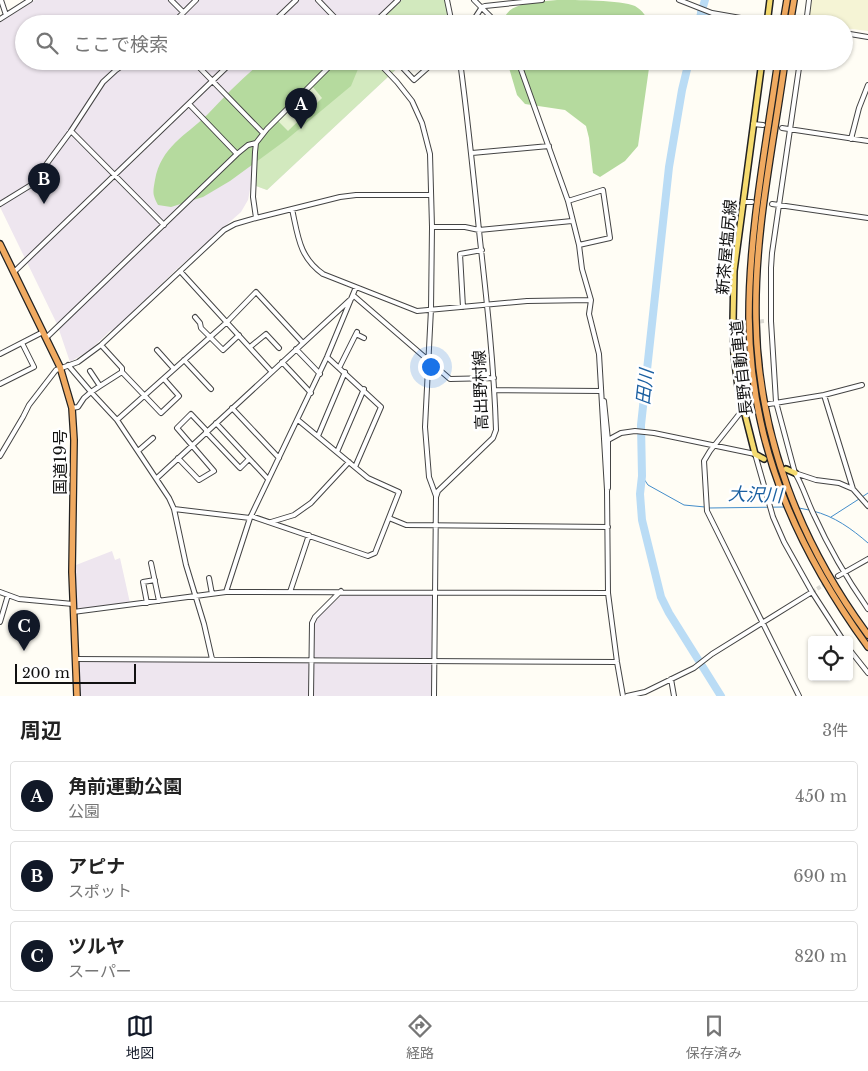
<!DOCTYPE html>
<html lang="ja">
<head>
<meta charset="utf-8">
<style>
	:root { --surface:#fff; --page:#f2f2f2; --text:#222; --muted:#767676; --line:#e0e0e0; --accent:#111827 }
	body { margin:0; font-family:"Libre Baskerville","Noto Sans JP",serif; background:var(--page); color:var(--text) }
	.controls { position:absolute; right:15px; bottom:15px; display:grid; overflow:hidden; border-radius:5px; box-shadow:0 1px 4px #0004 }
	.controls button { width:45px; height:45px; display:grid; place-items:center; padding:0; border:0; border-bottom:1px solid var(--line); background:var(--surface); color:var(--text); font:25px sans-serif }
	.scale { position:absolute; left:15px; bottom:12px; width:121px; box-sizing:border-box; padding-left:5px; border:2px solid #111; border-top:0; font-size:14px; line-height:18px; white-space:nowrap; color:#111; -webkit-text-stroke:4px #fff; paint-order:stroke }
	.you { position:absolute; left:430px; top:366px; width:18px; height:18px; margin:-12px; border:4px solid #fff; border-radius:50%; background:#1a73e8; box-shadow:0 0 0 8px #1a73e833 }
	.badge { display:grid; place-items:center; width:32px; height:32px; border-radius:50%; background:var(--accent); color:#fff; font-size:16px; font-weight:700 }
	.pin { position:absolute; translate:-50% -41px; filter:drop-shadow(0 1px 2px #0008) }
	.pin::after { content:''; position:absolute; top:26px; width:18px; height:15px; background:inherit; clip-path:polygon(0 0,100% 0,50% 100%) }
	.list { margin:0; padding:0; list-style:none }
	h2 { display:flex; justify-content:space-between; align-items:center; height:65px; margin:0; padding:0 20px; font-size:21px }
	h2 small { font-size:16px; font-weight:400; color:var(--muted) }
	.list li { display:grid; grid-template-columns:32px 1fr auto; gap:15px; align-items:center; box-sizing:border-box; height:70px; margin:0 10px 10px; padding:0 10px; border:1px solid var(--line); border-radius:5px }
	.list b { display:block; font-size:19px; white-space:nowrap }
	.list p { margin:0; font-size:16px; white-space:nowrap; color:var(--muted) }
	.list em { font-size:16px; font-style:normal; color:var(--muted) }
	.icon { flex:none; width:28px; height:28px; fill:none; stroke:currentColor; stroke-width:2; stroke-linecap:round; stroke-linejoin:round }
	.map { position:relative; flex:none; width:868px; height:696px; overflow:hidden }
	.search { position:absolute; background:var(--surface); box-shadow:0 1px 4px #0004; left:15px; right:15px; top:15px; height:55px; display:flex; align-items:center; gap:12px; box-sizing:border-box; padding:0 18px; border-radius:28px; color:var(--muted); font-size:19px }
	.sheet { height:305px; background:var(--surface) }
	nav { display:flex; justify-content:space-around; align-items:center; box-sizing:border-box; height:70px; border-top:1px solid var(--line); background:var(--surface); font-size:14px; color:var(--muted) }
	nav a { display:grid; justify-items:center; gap:2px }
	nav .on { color:var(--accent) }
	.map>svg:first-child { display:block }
</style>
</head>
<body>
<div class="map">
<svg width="868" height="696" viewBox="0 0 868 696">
	<rect width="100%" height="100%" fill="#fffdf5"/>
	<path fill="#eee6ef" d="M35 0H445L449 20 445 24H24V61H405L267 190 251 184 248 200 241 212 178 268 112 331 111 330 90 350 70 362 57 324 0 207V22Z
		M112 551 115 560 120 558 130 603 78 609 76 608V565Z
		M342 595H433V659L313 658V624L317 617Z
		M80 661 307 662 309 664V696H80L79 663Z
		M314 663H432V696H313Z"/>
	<path fill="#f5f4d5" d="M812 0H868V31L844 28V24L808 23Z"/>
	<path fill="#d2e9be" d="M402 0H445L449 20 445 24H377Z
		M338 61H405L267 190 256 186 257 152Z"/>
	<path fill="#b5da9e" d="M557 0C575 0 621 0 635 6 642 10 647 17 650 24H503C504 1 540 2 557 0Z
		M263 61H358V69L351 86 286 140 230 181 203 197 171 207 158 205C152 194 153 192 155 180 161 147 185 136 207 115 225 96 243 77 263 61Z
		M507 61H650L638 146 625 161 600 177 593 173 589 138 586 126 565 110 525 104 517 95Z"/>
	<path fill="#e4f1d0" d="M313 87 322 98 288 131 278 121Z"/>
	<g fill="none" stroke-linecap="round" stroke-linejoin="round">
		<path stroke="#438dca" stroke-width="1" d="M844 35 868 39
			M642 476 648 485 684 505 705 507
			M862 497 868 493
			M709 508 785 507
			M799 508 809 510
			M813 511C834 516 852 529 868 543
			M831 517 859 499"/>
		<path stroke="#badcf5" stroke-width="8" d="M701 12 757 24
			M698 24 705 0
			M689 61 682 90 669 167 641 425 642 476 640 494 642 520 661 597 669 613 721 696"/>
		<path stroke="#dbdad3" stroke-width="4" stroke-dasharray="4 2" stroke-linecap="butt" d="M754 322 765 321
			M812 592 838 576"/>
		<g stroke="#444" stroke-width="6">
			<path id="minor" d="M1 0 6 15
				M171 0 183 12
				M318 0 341 24
				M447 0 452 24
				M474 0 498 24
				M679 0 712 13 775 24
				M0 19 30 0
				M172 24 196 0
				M271 24 296 0
				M373 24 398 0
				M471 24 482 7 485 6 542 0
				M806 24 809 0
				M844 33 868 37
				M193 61 263 133
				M377 61 397 82 412 101 422 123 430 154 432 227 431 309 425 427 429 477 436 496
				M518 61 568 201 579 245 582 269 591 300 589 314 599 354 607 490 608 593 617 662 623 696
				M800 61 772 253 771 268V321L776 402 795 473C803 486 807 501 814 515 829 548 847 579 868 609
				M401 66 414 80 433 63 440 61
				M189 104 237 154
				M753 124 763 125
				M782 128 868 141
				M71 131 164 225
				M851 139 859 108 868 85
				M472 153 549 146
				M568 201 603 190 610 238 579 245
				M743 202H752
				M0 204 31 185 71 131 103 82 116 70 129 61
				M772 204 868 218
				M292 209C298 236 299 257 323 274L417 311 527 301 591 300
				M256 218 340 197 356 195H431
				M432 227H465L479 230 572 221
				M180 271 271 371
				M14 272 233 61
				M354 296 450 379 494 378
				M463 307 460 254 482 250
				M195 317 200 323 201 328 223 350 239 335
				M733 322H744
				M356 334 364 338
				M46 338 237 154 248 145 256 143
				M101 345 122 368V372L161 413 179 396 164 379
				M250 347 266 334 279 348
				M296 349 320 374
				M157 350 174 369
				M0 354 43 332
				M327 357 381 407 355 467
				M184 360 211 389
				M282 362 311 393
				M68 365 91 392 100 386 90 371
				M339 368 357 332
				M0 384 34 367 22 343
				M100 386 122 372
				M494 390 601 391
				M824 395 853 489 868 506
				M604 401 608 440V488
				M769 404 824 395 862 385
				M751 407 744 408 710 451 704 461 707 511 799 696
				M72 408 78 407 84 398 91 392 117 420 169 498 174 509 186 565 204 624 212 659
				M232 408 279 458
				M117 420 227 322 256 292 303 343
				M216 423 268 479
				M206 432 240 468 249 459
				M318 436 345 372
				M608 440 621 433 635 431 654 433 755 454 773 517 784 542 812 592 843 640
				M138 451 153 438
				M337 452 364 389
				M0 456 23 417 29 405 56 370 78 362 101 345 224 230 235 224 256 218 253 197 255 152 256 143 267 129 335 61
				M178 458 199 480 214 471 177 428 191 414 207 431
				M795 473 816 480 839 483 853 489
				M157 478 352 298
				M174 509 250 518
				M251 516 368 556 375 553 399 492 368 478 298 420
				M389 518 406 525 608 527
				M271 522 294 515 311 503 349 462
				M151 563 159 601
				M838 576 868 559
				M209 578 212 594
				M0 592 19 599 73 604
				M226 592 250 518 327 357 356 287
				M290 592 309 535
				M147 603 143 582 155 580
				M73 612 226 592 608 593
				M0 622 8 595
				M849 649 868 673
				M75 659 617 662
				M671 679 674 696
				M311 696 312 623 315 617 341 591
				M434 696 436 497 438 491 493 438 496 430C494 366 487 303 480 240 474 180 468 121 460 61
				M627 696 645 692 694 668 712 654 812 592"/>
		</g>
		<g stroke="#222" stroke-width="8">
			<path id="major" d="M767 24 770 0
				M762 61 734 271 733 322 734 355 738 387 755 454 764 459
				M786 469 795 473"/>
		</g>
		<g stroke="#222" stroke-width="8">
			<path id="highway" d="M783 24 787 0
				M790 24 794 0
				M778 61C766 146 749 232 749 317 750 444 795 546 868 647
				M785 61C773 147 754 234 756 320 758 436 800 543 868 635
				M0 244 60 367 72 408 74 440 72 572 77 696"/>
		</g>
		<use href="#minor" stroke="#fff" stroke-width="4"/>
		<use href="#major" stroke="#f5db6f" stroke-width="5"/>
		<use href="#highway" stroke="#f0aa61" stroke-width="5.5"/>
	</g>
	<g text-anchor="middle" stroke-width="5" stroke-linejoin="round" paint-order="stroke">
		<g font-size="16" fill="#111" stroke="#fff">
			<text transform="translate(726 247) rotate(-85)" y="6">新茶屋塩尻線</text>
			<text transform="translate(741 368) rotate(-96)" y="6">長野自動車道</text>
			<text transform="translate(480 390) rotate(-92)" y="6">高出野村線</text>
			<text transform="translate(60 462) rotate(-90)" y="6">国道19号</text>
		</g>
		<g font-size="18" font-style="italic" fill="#1b60a1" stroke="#fff">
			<text transform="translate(645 387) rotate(-84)" y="6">田川</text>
			<text transform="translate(755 495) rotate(2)" y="6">大沢川</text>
		</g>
	</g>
</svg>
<div class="controls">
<button><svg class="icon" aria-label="locate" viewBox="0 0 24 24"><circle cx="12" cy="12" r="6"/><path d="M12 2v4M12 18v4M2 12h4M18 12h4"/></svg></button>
</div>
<div class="scale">200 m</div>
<div class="you"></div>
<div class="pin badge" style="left:301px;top:129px">A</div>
<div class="pin badge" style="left:44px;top:204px">B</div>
<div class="pin badge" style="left:24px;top:651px">C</div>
<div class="search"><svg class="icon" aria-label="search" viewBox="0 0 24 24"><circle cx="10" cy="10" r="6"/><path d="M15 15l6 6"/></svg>ここで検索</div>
</div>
<section class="sheet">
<h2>周辺<small>3件</small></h2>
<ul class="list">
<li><span class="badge">A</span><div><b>角前運動公園</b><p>公園</p></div><em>450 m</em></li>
<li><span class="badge">B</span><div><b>アピナ</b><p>スポット</p></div><em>690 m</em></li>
<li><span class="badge">C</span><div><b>ツルヤ</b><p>スーパー</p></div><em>820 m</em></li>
</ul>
</section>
<nav>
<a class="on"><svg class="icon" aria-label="map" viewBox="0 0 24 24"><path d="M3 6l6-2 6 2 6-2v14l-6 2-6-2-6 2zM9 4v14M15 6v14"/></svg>地図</a>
<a><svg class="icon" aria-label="directions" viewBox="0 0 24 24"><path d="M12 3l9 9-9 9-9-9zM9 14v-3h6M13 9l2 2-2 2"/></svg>経路</a>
<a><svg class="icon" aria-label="saved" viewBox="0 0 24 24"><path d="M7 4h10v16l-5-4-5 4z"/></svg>保存済み</a>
</nav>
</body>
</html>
